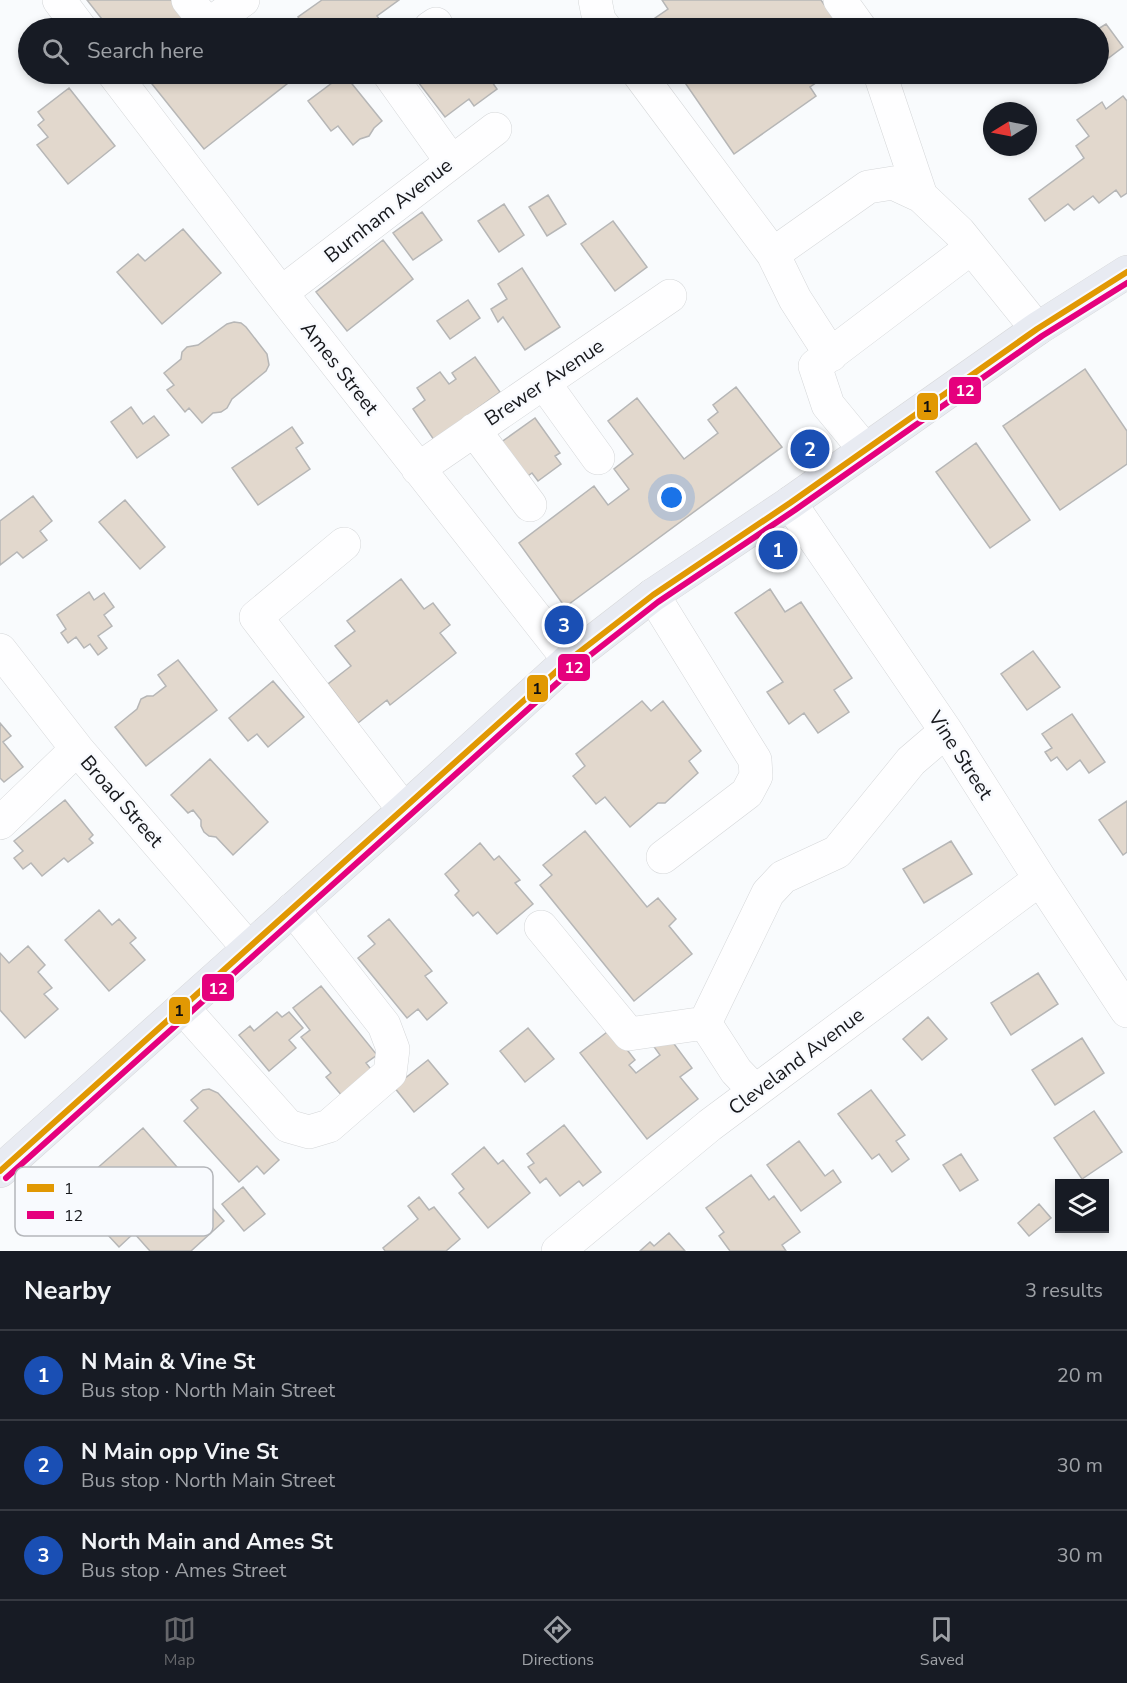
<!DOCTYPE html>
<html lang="en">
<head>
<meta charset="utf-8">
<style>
	:root { --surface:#171b24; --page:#242831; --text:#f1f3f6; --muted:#9ea1a6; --line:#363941; --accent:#66676b }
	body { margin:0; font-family:"Nunito Sans",sans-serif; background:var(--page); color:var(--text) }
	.controls { position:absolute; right:18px; bottom:18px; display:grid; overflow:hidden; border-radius:0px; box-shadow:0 3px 9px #0003 }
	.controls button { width:54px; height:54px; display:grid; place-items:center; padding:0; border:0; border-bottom:2px solid var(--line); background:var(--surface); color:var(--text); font:30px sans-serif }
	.compass { position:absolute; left:983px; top:102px; width:54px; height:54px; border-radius:50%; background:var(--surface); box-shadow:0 3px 9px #0003; rotate:260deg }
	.you { position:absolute; left:672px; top:498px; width:21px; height:21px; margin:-15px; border:4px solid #fff; border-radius:50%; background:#1a73e8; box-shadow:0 0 0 9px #1a73e833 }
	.badge { display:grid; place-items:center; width:39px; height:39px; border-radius:50%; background:var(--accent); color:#fff; font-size:20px; font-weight:700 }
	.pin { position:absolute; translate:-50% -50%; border:3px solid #fff; box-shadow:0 2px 6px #0006 }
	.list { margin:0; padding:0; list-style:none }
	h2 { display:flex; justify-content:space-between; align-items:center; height:78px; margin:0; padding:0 24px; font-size:26px }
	h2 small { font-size:20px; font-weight:400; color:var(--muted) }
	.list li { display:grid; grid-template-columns:39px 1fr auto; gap:18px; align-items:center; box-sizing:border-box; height:90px; padding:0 24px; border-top:2px solid var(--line) }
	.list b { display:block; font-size:22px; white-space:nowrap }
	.list p { margin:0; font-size:20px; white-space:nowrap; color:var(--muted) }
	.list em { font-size:20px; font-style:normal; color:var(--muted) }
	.icon { flex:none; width:33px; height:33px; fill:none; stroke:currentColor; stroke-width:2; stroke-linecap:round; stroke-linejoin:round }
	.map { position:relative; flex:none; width:1127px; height:1251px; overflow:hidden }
	.search { position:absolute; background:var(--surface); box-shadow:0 3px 9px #0003; left:18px; right:18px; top:18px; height:66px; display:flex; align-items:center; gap:15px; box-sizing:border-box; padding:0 21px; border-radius:33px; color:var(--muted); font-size:22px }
	.sheet { height:348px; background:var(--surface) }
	nav { display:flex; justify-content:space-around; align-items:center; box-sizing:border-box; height:84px; border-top:2px solid var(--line); background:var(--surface); font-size:16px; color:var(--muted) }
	nav a { display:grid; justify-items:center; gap:3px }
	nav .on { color:var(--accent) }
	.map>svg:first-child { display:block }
</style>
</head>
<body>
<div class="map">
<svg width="1127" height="1251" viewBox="0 0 1127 1251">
	<rect width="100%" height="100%" fill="#f9fbfd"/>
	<path fill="#e2d8cd" stroke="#b6b6b6" stroke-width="1.5" d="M87 0H171L194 28H109Z
		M322 0H399L377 16 382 23 374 28H366L364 25 359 28H307L298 17Z
		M662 0H821L841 28H647L645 25 668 9Z
		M1106 24 1123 47 1098 66V29Z
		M144 74H281L288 83 204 149Z
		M344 74 382 121 374 128 369 136 360 139 353 145 338 126 331 131 308 101Z
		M421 74H503L492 82 497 89 474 106 469 99 445 117 415 78Z
		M679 74H829L810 87 816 96 734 154Z
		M69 88 115 146 68 184 37 145 48 137 38 125 44 120 38 112Z
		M1123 96 1127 101V193L1121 197 1116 190 1099 203 1093 196 1074 210 1068 204 1045 221 1029 199 1084 158 1076 146 1089 136 1077 120 1102 102 1106 109Z
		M548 195 566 224 547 236 529 207Z
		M504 204 524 235 499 252 478 221Z
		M422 212 442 240 413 260 393 233Z
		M613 221 647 267 615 291 581 244Z
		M183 229 221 273 162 324 117 272 138 254 145 261Z
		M383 240 413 279 347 331 316 292Z
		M522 268 560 327 525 350 503 317 498 322 491 309 507 299 498 284Z
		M468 300 480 318 450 339 437 321Z
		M234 322 241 323 246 327 267 354 269 365 266 371 232 399 227 408 221 412 213 413 202 423 189 408 185 412 167 390 174 385 164 373 181 359 182 352 187 347 198 345 227 324Z
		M475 357 500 392 434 440 413 409 425 400 417 388 440 372 449 384 456 379 452 373Z
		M1085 369 1127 431V464L1060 510 1003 426Z
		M736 387 782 447 565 607 519 543 594 486 608 505 629 489 614 469 633 454 608 421 637 398 684 459 718 433 708 420 718 412 713 405Z
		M131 407 143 424 154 416 169 435 137 458 111 422Z
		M535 418 560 453 555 456 561 464 538 481 532 473 525 478 500 443Z
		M292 427 303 443 296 448 310 469 258 505 232 468Z
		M976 443 1030 520 990 548 936 472Z
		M33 496 52 521 40 531 47 540 23 558 17 552 0 565V521Z
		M125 500 165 547 140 569 99 522Z
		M401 579 424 609 433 603 450 625 440 633 456 653 390 705 387 700 358 723 328 684 351 666 335 646 355 631 347 621Z
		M770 589 785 612 801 602 852 678 834 690 849 712 818 733 804 713 789 724 767 692 783 682 735 613Z
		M89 592 94 600 104 593 114 607 104 615 112 626 98 636 107 648 98 655 90 644 84 648 76 637 68 643 61 633 66 629 57 615Z
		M1033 651 1060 687 1027 710 1001 674Z
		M178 660 217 710 146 766 115 727 137 709 141 699 147 696H153L166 686 158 675Z
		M273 681 304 717 268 747 257 734 248 741 229 718Z
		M642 701 651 711 663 701 701 751 689 761 698 773 665 803H658L630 827 605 797 596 804 573 776 585 766 576 754Z
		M1072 714 1105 762 1089 773 1080 760 1067 770 1057 757 1051 761 1045 752 1052 748 1042 734Z
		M0 723 11 736 3 742 23 767 4 782 0 778Z
		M210 759 268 822 233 855 216 837 209 836 204 832 201 826V820L193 810 188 813 171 795Z
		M65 800 93 835 89 839 93 843 68 862 64 858 42 876 31 863 23 869 14 858 23 851 14 841Z
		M1127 801V852L1123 855 1099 820Z
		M585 831 647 907 658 898 676 919 669 926 692 954 634 1001 540 885 552 875 543 865Z
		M951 841 972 874 924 903 903 869Z
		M480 843 494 860 499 856 520 880 515 883 533 904 497 934 478 912 473 916 455 895 459 891 445 874Z
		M99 910 112 925 119 919 136 938 130 943 145 960 109 991 65 940Z
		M389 919 432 971 425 976 447 1003 427 1020 418 1009 407 1018 358 958 375 944 368 936Z
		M28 946 45 965 38 972 52 988 44 994 58 1009 25 1038 0 1010V953L9 963Z
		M1038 973 1058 1004 1011 1035 991 1003Z
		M321 986 377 1055 366 1063 374 1073 343 1097 326 1077 331 1073 301 1037 310 1030 293 1008Z
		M277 1012 282 1017 289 1012 303 1028 289 1040 296 1048 269 1071 239 1035 250 1026 254 1031Z
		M928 1017 947 1039 922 1060 903 1039Z
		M528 1028 554 1059 525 1082 500 1051Z
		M611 1029 635 1060 629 1065 636 1073 660 1055 652 1044 666 1033 692 1068 680 1077 698 1099 647 1139 580 1053Z
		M1082 1038 1104 1073 1055 1105 1032 1070Z
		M428 1060 448 1084 414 1112 394 1087Z
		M209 1089 218 1093 279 1160 264 1174 257 1166 239 1182 184 1121 198 1108 191 1100 203 1090Z
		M871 1090 905 1135 896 1141 909 1159 892 1172 879 1154 872 1159 838 1114Z
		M1094 1111 1122 1152 1082 1179 1054 1138Z
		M564 1125 601 1172 583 1186 579 1181 560 1196 546 1178 540 1183 528 1167 534 1163 527 1154Z
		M143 1128 224 1221 191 1251H150L134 1233 119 1247 69 1193Z
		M799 1141 825 1176 833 1170 841 1182 801 1211 767 1165Z
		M484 1147 498 1164 503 1160 530 1193 488 1228 459 1193 464 1189 452 1174Z
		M961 1154 978 1180 960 1191 943 1165Z
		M751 1175 769 1200 774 1196 800 1232 782 1245 786 1251H730L719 1236 724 1232 706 1208Z
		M243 1187 265 1214 244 1231 222 1204Z
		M419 1197 429 1210 434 1207 460 1239 446 1251H385L383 1248 418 1219 408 1206Z
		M1039 1204 1051 1218 1029 1236 1018 1223Z
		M669 1233 685 1251H640L650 1242 654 1246Z"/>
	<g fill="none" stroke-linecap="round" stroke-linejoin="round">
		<g stroke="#d5d7d9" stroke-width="34">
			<path id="minor" d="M59 0 80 28
				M188 0 208 25 243 0
				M595 0 599 20 605 28
				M840 0 860 28
				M430 28 436 24
				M114 74 281 293 569 660
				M389 74 451 161
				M639 74 773 254 795 299 831 355
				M880 74 921 196
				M773 254 868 187 893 183 921 196 959 232 1037 329
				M281 293 495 129
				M544 383 598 458
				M474 430 530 505
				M865 450 828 405 815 366 971 248
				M418 469 670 296
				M790 503 946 731 1040 879 1127 1011
				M344 544 256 617 404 810
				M653 595 755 760 756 776 747 793 663 857
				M0 650 77 749 249 949
				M0 823 77 749
				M541 927 629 1034 705 1023
				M183 1008 288 1126 309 1132 329 1126 390 1073 393 1049 384 1025 293 909
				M755 1091 736 1071 705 1023 768 893 783 877 837 852 911 761 946 731
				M558 1251 710 1125 1040 879"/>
		</g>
		<g stroke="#d7d8da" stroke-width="34">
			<path id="major" d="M0 1171 404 810 569 660 653 595 790 503 1037 329 1127 272"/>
		</g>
		<use href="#minor" stroke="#fefeff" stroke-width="33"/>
		<use href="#major" stroke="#e8ebf2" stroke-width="33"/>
		<g stroke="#f8fafe" stroke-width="10">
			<path id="bus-1" d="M0 1171 569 660 653 595 790 503 1037 329 1127 272"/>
		</g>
		<g stroke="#f8fafe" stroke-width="10">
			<path id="bus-2" d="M6 1178 575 667 658 602 795 510 1042 336 1127 283"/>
		</g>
		<use href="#bus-1" stroke="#e19803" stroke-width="6"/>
		<use href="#bus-2" stroke="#e5007d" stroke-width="6"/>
	</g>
	<g text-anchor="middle" stroke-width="5" stroke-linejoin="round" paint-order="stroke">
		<g font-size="20" fill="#17181c" stroke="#f8fafe">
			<text transform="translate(388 210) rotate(-38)" y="7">Burnham Avenue</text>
			<text transform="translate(340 368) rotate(52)" y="7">Ames Street</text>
			<text transform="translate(544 382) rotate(-34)" y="7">Brewer Avenue</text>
			<text transform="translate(961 755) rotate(57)" y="7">Vine Street</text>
			<text transform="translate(122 801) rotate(49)" y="7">Broad Street</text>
			<text transform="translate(796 1061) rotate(-37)" y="7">Cleveland Avenue</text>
		</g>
	</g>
	<rect x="15" y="1167" width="198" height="69" rx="9" fill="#f8fafe" stroke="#b4b6ba" stroke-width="1.5"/>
	<rect x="27" y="1184" width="27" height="8" fill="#e19803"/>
	<rect x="27" y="1211" width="27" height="8" fill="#e5007d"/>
	<g font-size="16" fill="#17181c">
		<text x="64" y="1194">1</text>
		<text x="64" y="1221">12</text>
	</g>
	<g stroke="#f8fafe" stroke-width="2">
		<rect x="948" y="376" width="34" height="29" rx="6" fill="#e5007d"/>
		<rect x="916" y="392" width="23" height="29" rx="6" fill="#e19803"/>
		<rect x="557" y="653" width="34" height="29" rx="6" fill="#e5007d"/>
		<rect x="526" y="674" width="23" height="29" rx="6" fill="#e19803"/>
		<rect x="201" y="973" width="34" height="29" rx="6" fill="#e5007d"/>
		<rect x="168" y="996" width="23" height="29" rx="6" fill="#e19803"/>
	</g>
	<g font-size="16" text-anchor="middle" font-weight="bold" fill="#fff">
		<text x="965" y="396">12</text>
		<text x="574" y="673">12</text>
		<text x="218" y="994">12</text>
	</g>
	<g font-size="16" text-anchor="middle" font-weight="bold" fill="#111">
		<text x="927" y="412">1</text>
		<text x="537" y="694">1</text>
		<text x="179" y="1016">1</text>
	</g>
</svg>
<div class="controls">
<button><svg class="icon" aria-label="layers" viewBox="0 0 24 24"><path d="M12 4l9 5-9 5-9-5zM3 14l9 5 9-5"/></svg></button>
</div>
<svg class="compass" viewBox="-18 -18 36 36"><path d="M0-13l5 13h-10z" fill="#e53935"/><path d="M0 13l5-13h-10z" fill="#9ea1a6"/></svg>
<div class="you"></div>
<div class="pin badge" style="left:778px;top:550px;background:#1a4fb4">1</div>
<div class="pin badge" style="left:810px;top:449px;background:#1a4fb4">2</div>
<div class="pin badge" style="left:564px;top:625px;background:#1a4fb4">3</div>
<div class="search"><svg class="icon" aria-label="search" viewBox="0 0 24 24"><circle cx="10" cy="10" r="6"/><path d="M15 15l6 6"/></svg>Search here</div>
</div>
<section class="sheet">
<h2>Nearby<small>3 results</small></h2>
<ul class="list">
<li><span class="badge" style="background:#1a4fb4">1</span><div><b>N Main &amp; Vine St</b><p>Bus stop · North Main Street</p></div><em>20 m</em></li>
<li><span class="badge" style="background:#1a4fb4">2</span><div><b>N Main opp Vine St</b><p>Bus stop · North Main Street</p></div><em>30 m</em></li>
<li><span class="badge" style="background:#1a4fb4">3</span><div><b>North Main and Ames St</b><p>Bus stop · Ames Street</p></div><em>30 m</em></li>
</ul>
</section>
<nav>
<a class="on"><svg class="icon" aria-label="map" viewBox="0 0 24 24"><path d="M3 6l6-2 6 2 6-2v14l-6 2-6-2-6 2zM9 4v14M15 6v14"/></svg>Map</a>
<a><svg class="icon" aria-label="directions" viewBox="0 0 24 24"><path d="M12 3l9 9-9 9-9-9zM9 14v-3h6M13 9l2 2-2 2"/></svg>Directions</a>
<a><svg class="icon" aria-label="saved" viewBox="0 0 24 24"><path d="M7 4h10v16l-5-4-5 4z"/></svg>Saved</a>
</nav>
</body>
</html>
